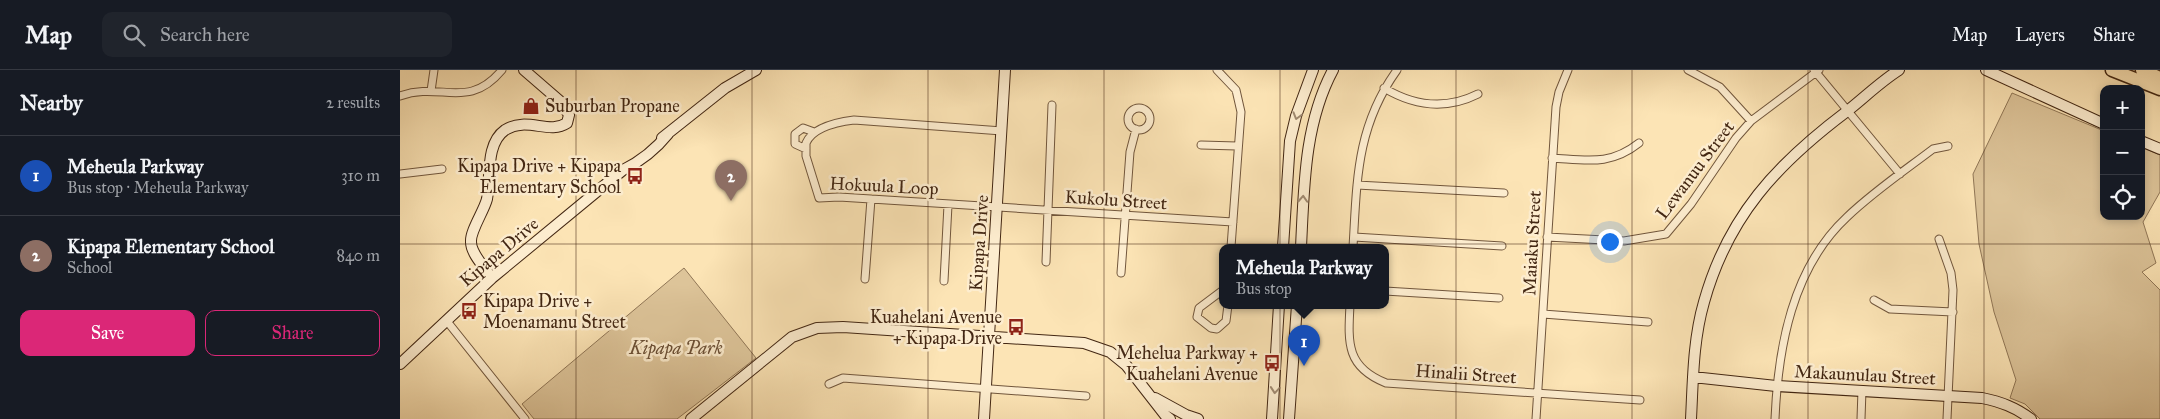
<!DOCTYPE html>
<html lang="en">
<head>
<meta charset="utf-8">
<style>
	:root { --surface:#171b24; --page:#20242c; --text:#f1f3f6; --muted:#9ea1a6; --line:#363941; --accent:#db2777 }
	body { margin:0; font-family:"IM FELL Great Primer",serif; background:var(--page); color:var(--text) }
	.controls { position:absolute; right:15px; top:15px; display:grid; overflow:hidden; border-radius:10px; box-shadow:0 2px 8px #0003 }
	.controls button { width:45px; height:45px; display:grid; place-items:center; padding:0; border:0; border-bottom:1px solid var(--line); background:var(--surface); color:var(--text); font:25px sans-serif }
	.you { position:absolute; left:1209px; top:171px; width:18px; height:18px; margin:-12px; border:4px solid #fff; border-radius:50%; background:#1a73e8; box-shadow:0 0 0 8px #1a73e833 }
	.badge { display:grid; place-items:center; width:32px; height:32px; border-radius:50%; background:var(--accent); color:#fff; font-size:16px; font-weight:700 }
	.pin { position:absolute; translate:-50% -41px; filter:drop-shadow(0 1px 2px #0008) }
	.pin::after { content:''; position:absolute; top:26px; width:18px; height:15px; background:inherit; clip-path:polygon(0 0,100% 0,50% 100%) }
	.popup { position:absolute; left:819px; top:174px; width:170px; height:65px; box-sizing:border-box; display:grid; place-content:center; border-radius:10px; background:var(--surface); filter:drop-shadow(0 1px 4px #0005); font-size:16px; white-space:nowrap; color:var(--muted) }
	.popup b { font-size:19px; color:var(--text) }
	.popup::after { content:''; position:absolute; left:50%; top:100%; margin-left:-10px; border:10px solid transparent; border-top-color:var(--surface) }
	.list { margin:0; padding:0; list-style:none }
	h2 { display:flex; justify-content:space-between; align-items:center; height:65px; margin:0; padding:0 20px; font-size:21px }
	h2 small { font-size:16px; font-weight:400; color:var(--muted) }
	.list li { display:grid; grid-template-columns:32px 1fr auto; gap:15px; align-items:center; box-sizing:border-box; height:80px; padding:0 20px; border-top:1px solid var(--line) }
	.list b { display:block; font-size:19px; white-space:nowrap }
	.list p { margin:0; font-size:16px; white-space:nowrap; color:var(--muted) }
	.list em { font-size:16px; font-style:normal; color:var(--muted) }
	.actions { display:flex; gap:10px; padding:15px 20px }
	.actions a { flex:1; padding:11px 0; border:1px solid var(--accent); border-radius:10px; text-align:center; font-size:18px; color:var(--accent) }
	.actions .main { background:var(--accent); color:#fff }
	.icon { flex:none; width:28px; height:28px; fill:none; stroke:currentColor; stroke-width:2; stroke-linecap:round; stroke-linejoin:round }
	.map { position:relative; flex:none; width:1760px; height:349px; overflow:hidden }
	header { display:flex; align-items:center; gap:30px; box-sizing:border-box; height:70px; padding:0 25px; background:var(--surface); border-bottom:1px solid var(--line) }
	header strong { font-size:24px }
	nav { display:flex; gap:28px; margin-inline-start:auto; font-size:18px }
	.search { width:350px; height:45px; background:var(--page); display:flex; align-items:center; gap:12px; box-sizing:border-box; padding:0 18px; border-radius:10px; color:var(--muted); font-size:19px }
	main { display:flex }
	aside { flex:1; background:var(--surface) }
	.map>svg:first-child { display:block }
</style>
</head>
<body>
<header>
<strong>Map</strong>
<div class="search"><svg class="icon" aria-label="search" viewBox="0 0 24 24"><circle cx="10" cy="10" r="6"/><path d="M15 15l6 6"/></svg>Search here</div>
<nav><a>Map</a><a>Layers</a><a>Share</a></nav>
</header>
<main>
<aside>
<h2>Nearby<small>2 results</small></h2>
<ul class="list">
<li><span class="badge" style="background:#1a4fb4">1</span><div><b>Meheula Parkway</b><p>Bus stop · Meheula Parkway</p></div><em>310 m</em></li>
<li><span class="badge" style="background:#8d6e63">2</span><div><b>Kipapa Elementary School</b><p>School</p></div><em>840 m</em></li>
</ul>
<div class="actions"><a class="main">Save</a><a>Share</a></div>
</aside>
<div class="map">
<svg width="1760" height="349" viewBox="0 0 1760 349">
	<rect width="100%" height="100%" fill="#fce4b5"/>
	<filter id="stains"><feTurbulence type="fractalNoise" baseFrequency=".004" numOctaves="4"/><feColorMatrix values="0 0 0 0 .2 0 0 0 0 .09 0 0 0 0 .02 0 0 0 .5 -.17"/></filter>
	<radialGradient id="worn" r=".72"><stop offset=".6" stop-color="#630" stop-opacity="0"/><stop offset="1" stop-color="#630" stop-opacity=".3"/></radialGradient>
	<path fill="#ddc499" stroke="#907656" d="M1612 23 1704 61V146H1741V77L1760 85V122L1743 152 1756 193 1742 202 1760 220V349H1640L1625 334 1610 328 1616 310 1594 242 1579 174 1573 104Z
		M284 198 356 288 277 349H134L122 334Z"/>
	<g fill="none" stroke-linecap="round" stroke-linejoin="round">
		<g stroke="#71563c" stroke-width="9">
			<path id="street" d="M817 0 836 20 841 42 831 177
				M1288 0 1320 17 1351 51
				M1414 0 1500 104
				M984 18C1014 36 1046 40 1078 24
				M31 21 34 0
				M0 26C41 11 68 41 102 0
				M728 49a11 11 0 1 1 22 0a11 11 0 1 1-22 0Z
				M602 61 454 50C438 52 413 57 406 73V86L419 128 439 127 833 152
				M801 75 837 76
				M406 79 395 74V64L403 58 414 62
				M1152 88C1187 90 1210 96 1239 73
				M0 104 42 99
				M957 115 1104 123
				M954 167 1102 176
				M1147 167 1224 171 1266 164 1291 134 1336 68 1351 51 1419 0
				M1539 169 1551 203 1553 220 1547 349
				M953 177C957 111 956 57 997 0
				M646 192 652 35
				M721 203 730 82 736 59
				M465 209 471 129
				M544 211 548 135
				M823 220 799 238 797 247 811 258 817 259 826 251 828 235
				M985 221 1099 228
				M1474 230 1490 239 1553 242
				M950 235C948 273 946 297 986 313L1240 330
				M1143 244 1248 252
				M46 250 125 349
				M429 314 443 308 686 326
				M1136 349 1156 37 1159 22 1168 0
				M1375 349C1378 278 1392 198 1447 147 1473 122 1504 101 1533 79L1548 76
				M1461 349 1462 320"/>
		</g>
		<g stroke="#432713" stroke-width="12">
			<path id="secondary" d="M1586 0 1704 54
				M262 68 325 18 356 0
				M1741 71 1760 79
				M883 177 890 71 896 46 913 0
				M901 177C904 118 904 54 933 0
				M92 208C85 198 71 184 71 172 70 161 84 141 87 129 91 108 85 74 105 60 127 46 149 65 167 53L169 45 161 32 124 0
				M0 294 92 208 223 100C241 91 256 79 268 64
				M1293 307 1376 316 1582 328C1601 332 1615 337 1631 349
				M755 328 786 345 798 349
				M291 349 392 267 417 258 443 257 684 273 710 282 726 295 765 345 770 349
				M584 349 605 0
				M872 349 879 235
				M889 349 897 235
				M1291 349C1293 310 1293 270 1304 232 1328 146 1377 94 1446 42 1464 28 1480 12 1499 0"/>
		</g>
		<g stroke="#432713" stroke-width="15">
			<path id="highway" d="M1712 0 1760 19
				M1742 0 1760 8"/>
		</g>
		<use href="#street" stroke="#fdedcf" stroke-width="7"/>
		<use href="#secondary" stroke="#fdedcf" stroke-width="10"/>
		<use href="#highway" stroke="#fce4b5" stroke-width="12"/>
	</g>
	<defs><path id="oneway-chevron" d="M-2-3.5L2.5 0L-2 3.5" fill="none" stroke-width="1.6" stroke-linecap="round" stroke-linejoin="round" transform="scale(1.25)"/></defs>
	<g stroke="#a08a71">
		<use href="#oneway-chevron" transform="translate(897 46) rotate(106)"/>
		<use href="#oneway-chevron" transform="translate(903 129) rotate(-87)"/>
		<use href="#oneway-chevron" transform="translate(875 320) rotate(95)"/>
	</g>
	<path fill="none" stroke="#432713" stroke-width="1" stroke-opacity="0.55" d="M176 0V349M352 0V349M528 0V349M704 0V349M880 0V349M1056 0V349M1232 0V349M1408 0V349M1584 0V349M0 174H1760"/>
	<defs>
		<g id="shop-bare" transform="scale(1.35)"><path d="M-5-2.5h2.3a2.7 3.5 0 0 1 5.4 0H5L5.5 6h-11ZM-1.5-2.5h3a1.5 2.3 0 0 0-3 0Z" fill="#8f2418" stroke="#fdedcf" stroke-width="2.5" paint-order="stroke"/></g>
		<g id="bus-bare" transform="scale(1.35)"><path d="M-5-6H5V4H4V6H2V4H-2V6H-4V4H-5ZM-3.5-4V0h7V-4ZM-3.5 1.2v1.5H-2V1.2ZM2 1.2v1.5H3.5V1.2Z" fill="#8f2418" stroke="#fdedcf" stroke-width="2.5" paint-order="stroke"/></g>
	</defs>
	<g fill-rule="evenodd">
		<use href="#shop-bare" x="131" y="36"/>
		<use href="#bus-bare" x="235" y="106"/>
		<use href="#bus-bare" x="69" y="241"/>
		<use href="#bus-bare" x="616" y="257"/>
		<use href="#bus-bare" x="872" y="293"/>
	</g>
	<g text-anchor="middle" stroke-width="5" stroke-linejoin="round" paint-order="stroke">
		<g font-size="18" fill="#432713" stroke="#fdedcf" text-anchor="end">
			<text x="145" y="42" text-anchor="start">Suburban Propane</text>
			<text x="221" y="102">Kipapa Drive + Kipapa<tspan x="221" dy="21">Elementary School</tspan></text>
			<text x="83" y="237" text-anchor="start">Kipapa Drive +<tspan x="83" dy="21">Moenamanu Street</tspan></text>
			<text x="602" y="253">Kuahelani Avenue<tspan x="602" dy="21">+ Kipapa Drive</tspan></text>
			<text x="858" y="289">Mehelua Parkway +<tspan x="858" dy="21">Kuahelani Avenue</tspan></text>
		</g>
		<g font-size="18" fill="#432713" stroke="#fdedcf">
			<text transform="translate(1295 100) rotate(-53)" y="6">Lewanuu Street</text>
			<text transform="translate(484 116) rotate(3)" y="6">Hokuula Loop</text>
			<text transform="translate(716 130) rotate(4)" y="6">Kukolu Street</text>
			<text transform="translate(579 173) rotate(-86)" y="6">Kipapa Drive</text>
			<text transform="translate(1132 173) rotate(-87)" y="6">Maiaku Street</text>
			<text transform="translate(99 182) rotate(-40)" y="6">Kipapa Drive</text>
			<text transform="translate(1066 304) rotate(4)" y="6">Hinalii Street</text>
			<text transform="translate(1465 305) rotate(3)" y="6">Makaunulau Street</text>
		</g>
		<g font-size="18" font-style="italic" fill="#6a4e34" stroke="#fdedcf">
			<text x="276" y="284">Kipapa Park</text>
		</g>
	</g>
	<rect width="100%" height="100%" filter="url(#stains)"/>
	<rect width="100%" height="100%" fill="url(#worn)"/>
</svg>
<div class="controls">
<button>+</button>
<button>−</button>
<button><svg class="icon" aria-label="locate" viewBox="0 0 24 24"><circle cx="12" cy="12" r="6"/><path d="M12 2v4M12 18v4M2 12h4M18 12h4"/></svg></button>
</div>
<div class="you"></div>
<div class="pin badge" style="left:904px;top:296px;background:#1a4fb4">1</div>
<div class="popup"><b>Meheula Parkway</b>Bus stop</div>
<div class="pin badge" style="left:331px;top:131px;background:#8d6e63">2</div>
</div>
</main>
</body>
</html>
